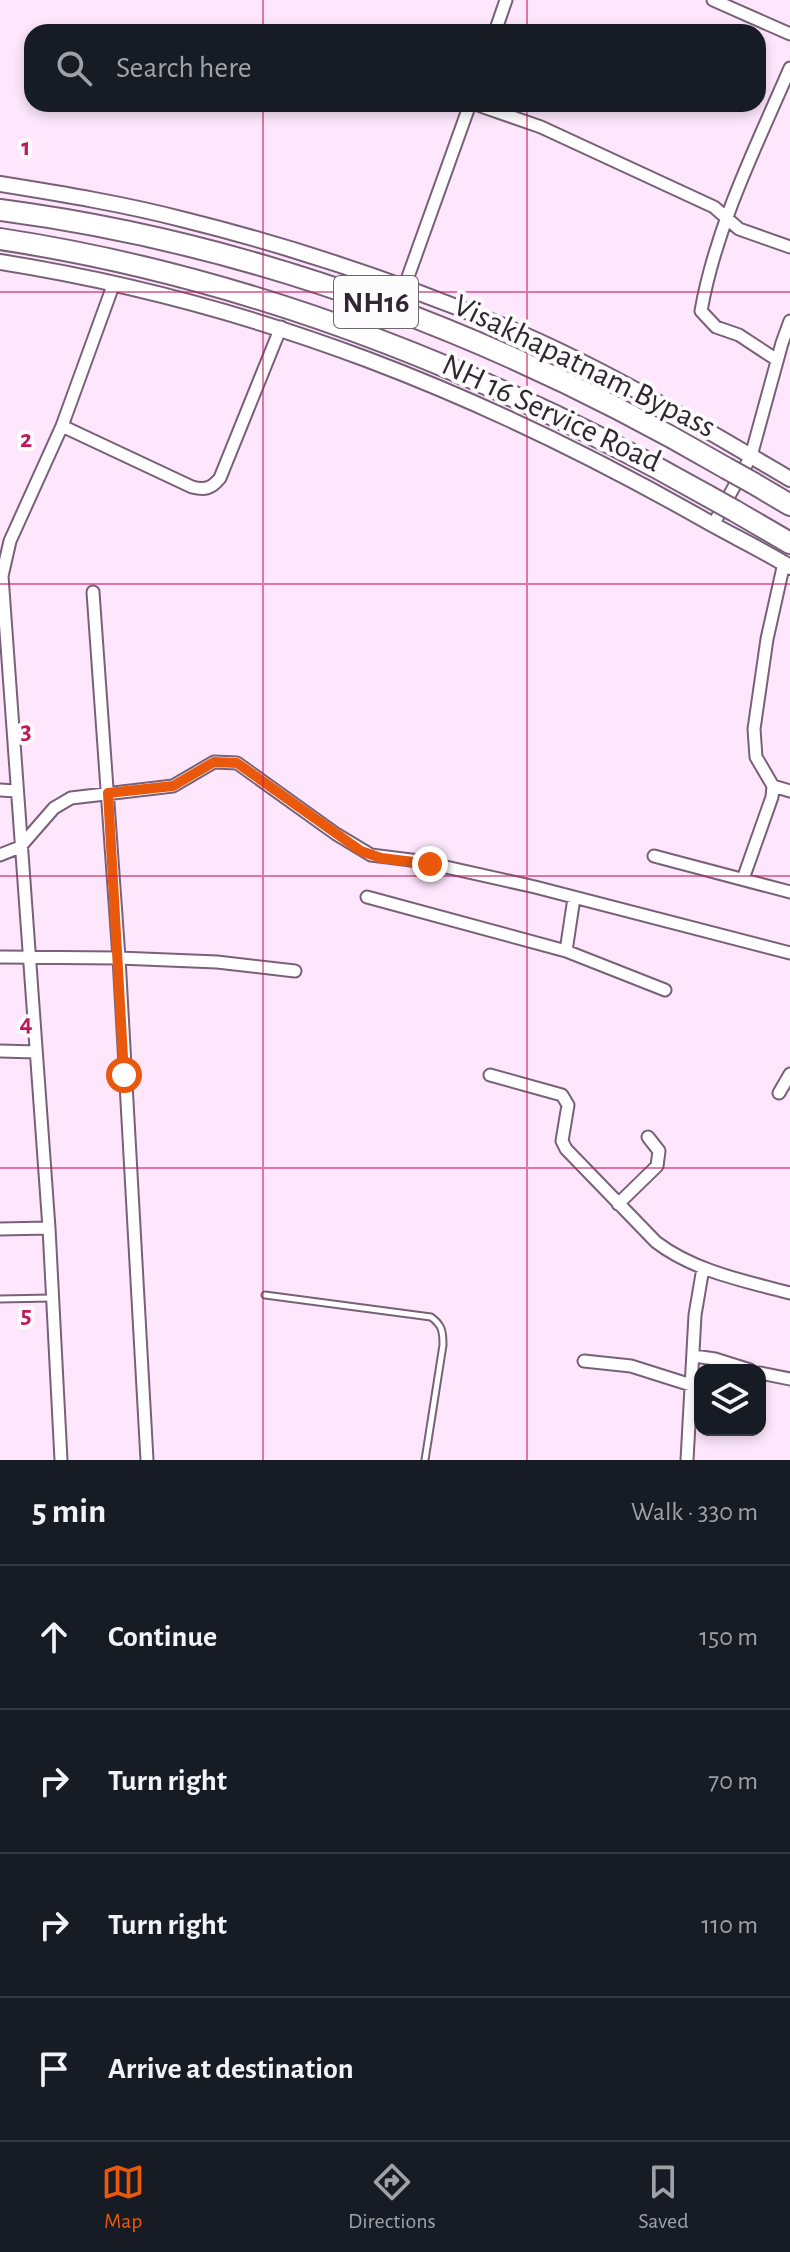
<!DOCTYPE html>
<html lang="en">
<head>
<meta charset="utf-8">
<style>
	:root { --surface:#171b24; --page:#20242c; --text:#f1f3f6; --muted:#9ea1a6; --line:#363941; --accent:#ea580c }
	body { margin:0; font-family:"Alegreya Sans",sans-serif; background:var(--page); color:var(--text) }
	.controls { position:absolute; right:24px; bottom:24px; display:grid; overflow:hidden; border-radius:16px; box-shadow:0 4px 12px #0003 }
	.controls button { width:72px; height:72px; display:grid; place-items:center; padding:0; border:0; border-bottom:2px solid var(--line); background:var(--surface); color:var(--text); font:40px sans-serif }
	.stop { position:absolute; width:24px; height:24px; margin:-18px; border:6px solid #ea580c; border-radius:50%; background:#fff }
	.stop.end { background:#ea580c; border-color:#fff; box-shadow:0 2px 8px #0008 }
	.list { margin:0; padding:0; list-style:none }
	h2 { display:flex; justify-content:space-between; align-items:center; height:104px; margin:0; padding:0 32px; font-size:34px }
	h2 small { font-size:26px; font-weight:400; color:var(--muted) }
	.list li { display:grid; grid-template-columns:52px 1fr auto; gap:24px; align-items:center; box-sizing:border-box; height:144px; padding:0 32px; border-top:2px solid var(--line) }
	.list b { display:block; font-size:30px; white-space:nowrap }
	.list em { font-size:26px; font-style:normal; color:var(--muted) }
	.icon { flex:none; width:44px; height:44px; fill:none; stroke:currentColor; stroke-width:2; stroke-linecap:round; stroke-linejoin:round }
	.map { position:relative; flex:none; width:790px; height:1460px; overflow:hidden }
	.search { position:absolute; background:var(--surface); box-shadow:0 4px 12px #0003; left:24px; right:24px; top:24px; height:88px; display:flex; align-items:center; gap:20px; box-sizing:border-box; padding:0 28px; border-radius:24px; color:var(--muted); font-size:30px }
	.sheet { height:680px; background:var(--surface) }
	nav { display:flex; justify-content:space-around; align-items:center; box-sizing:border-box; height:112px; border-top:2px solid var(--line); background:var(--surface); font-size:22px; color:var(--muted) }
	nav a { display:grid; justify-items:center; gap:4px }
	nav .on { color:var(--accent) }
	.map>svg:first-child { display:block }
</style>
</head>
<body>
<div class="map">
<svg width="790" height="1460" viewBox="0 0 790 1460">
	<rect width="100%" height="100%" fill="#fee7fd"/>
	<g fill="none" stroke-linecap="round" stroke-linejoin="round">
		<g stroke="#796079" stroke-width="9">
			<path id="lane" d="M265 1295 431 1317C442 1325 443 1331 443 1345L425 1460
				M0 1299 51 1298"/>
		</g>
		<g stroke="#796079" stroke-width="15">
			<path id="street" d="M713 0 790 34
				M495 32 506 0
				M475 104 541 127 714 207 739 229 790 247
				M404 288 470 104
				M777 360 739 335 716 327 701 311C716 226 756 147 790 68
				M62 426 192 487C205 490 211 489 220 478L281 327
				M713 525 751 456 782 343 790 321
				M93 592 119 958 147 1460
				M773 786 790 791
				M0 790 16 791
				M0 855 20 847 54 808 71 798 173 786 214 762 237 763 336 834 371 855 419 861 535 887 790 953
				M654 856 790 892
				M743 879 772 797 773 786 756 757 754 729 767 639 784 563
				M367 897 566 951 665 990
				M566 951 574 898
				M0 957 119 958 217 962 295 971
				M0 1051 36 1052
				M490 1075 562 1095 568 1105 562 1141 566 1149 656 1242C694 1271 744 1281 790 1293
				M779 1093 790 1074
				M618 1204 657 1166 659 1151 648 1137
				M0 1229 49 1228
				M694 1356 715 1359 750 1370
				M584 1361 631 1366 691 1385
				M760 1373 790 1379
				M61 1460 49 1228 2 576 10 541 62 426 114 283
				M687 1460 695 1315 703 1268"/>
		</g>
		<g stroke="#796079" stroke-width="18">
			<path id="secondary" d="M0 184C62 194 124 204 185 220 302 249 418 289 529 337 619 377 705 429 790 479
				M0 262C259 303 484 394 710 523 737 538 764 551 790 567"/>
		</g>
		<g stroke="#796079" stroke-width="24">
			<path id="highway" d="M0 210C259 244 501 337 726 468
				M0 239C250 277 489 372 708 496
				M753 483 790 505
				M735 511 790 543"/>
		</g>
		<use href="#lane" stroke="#fff" stroke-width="5"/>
		<use href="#street" stroke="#fff" stroke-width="11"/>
		<use href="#secondary" stroke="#fff" stroke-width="14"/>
		<use href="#highway" stroke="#fff" stroke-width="20"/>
		<g stroke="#796079" stroke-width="24" stroke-linecap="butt">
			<path id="highway-bridge" d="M726 468 753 483
				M708 496 735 511"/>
		</g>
		<use href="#highway-bridge" stroke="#fff" stroke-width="20"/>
	</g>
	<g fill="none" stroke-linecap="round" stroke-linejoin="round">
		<path stroke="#ea580c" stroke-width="10" d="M124 1075 108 793 173 786 214 762 237 763 361 851 381 858 430 864"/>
	</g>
	<path fill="none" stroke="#c2185b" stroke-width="2" stroke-opacity="0.55" d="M263 0V32M527 0V32M263 104V1460M527 104V1460M0 292H790M0 584H790M0 876H790M0 1168H790"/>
	<g text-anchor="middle" stroke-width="8" stroke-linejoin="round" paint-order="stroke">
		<rect fill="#fcfcfc" stroke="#6e666e" stroke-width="2" x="334" y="276" width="84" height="52" rx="6"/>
		<g font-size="30" font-weight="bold" fill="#312631">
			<text x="376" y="312">NH16</text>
		</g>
		<g font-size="32" fill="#312631" stroke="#fcfcfc">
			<text transform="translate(585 365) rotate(26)" y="11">Visakhapatnam Bypass</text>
			<text transform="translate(552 412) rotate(25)" y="11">NH 16 Service Road</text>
		</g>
	</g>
	<g font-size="26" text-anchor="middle" font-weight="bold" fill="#c2185b" stroke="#fcfcfc" stroke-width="8" stroke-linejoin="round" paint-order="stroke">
		<text x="26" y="155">1</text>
		<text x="26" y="447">2</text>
		<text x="26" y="739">3</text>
		<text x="26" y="1031">4</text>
		<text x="26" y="1323">5</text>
	</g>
</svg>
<div class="controls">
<button><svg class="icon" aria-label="layers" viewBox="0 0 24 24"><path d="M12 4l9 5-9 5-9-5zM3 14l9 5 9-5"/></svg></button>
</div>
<div class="stop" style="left:124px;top:1075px"></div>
<div class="stop end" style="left:430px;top:864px"></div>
<div class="search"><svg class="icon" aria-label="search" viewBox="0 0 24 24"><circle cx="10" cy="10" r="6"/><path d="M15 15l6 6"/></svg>Search here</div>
</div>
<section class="sheet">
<h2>5 min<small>Walk · 330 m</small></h2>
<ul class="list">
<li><svg class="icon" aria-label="ahead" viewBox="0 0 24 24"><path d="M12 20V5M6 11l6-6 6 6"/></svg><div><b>Continue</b></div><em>150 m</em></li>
<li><svg class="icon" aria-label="right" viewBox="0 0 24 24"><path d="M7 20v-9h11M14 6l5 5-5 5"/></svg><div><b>Turn right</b></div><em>70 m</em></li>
<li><svg class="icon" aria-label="right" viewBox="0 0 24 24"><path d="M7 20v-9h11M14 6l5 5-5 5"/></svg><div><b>Turn right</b></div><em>110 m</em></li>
<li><svg class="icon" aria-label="arrive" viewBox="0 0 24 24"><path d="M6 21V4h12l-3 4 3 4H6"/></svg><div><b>Arrive at destination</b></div></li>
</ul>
</section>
<nav>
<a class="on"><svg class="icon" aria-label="map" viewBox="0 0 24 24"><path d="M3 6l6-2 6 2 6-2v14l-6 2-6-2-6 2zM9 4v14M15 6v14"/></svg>Map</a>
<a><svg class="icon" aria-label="directions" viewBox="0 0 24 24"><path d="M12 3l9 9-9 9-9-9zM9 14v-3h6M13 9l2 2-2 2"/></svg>Directions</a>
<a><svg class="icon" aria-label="saved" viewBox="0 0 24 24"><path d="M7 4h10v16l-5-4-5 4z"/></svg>Saved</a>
</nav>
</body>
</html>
